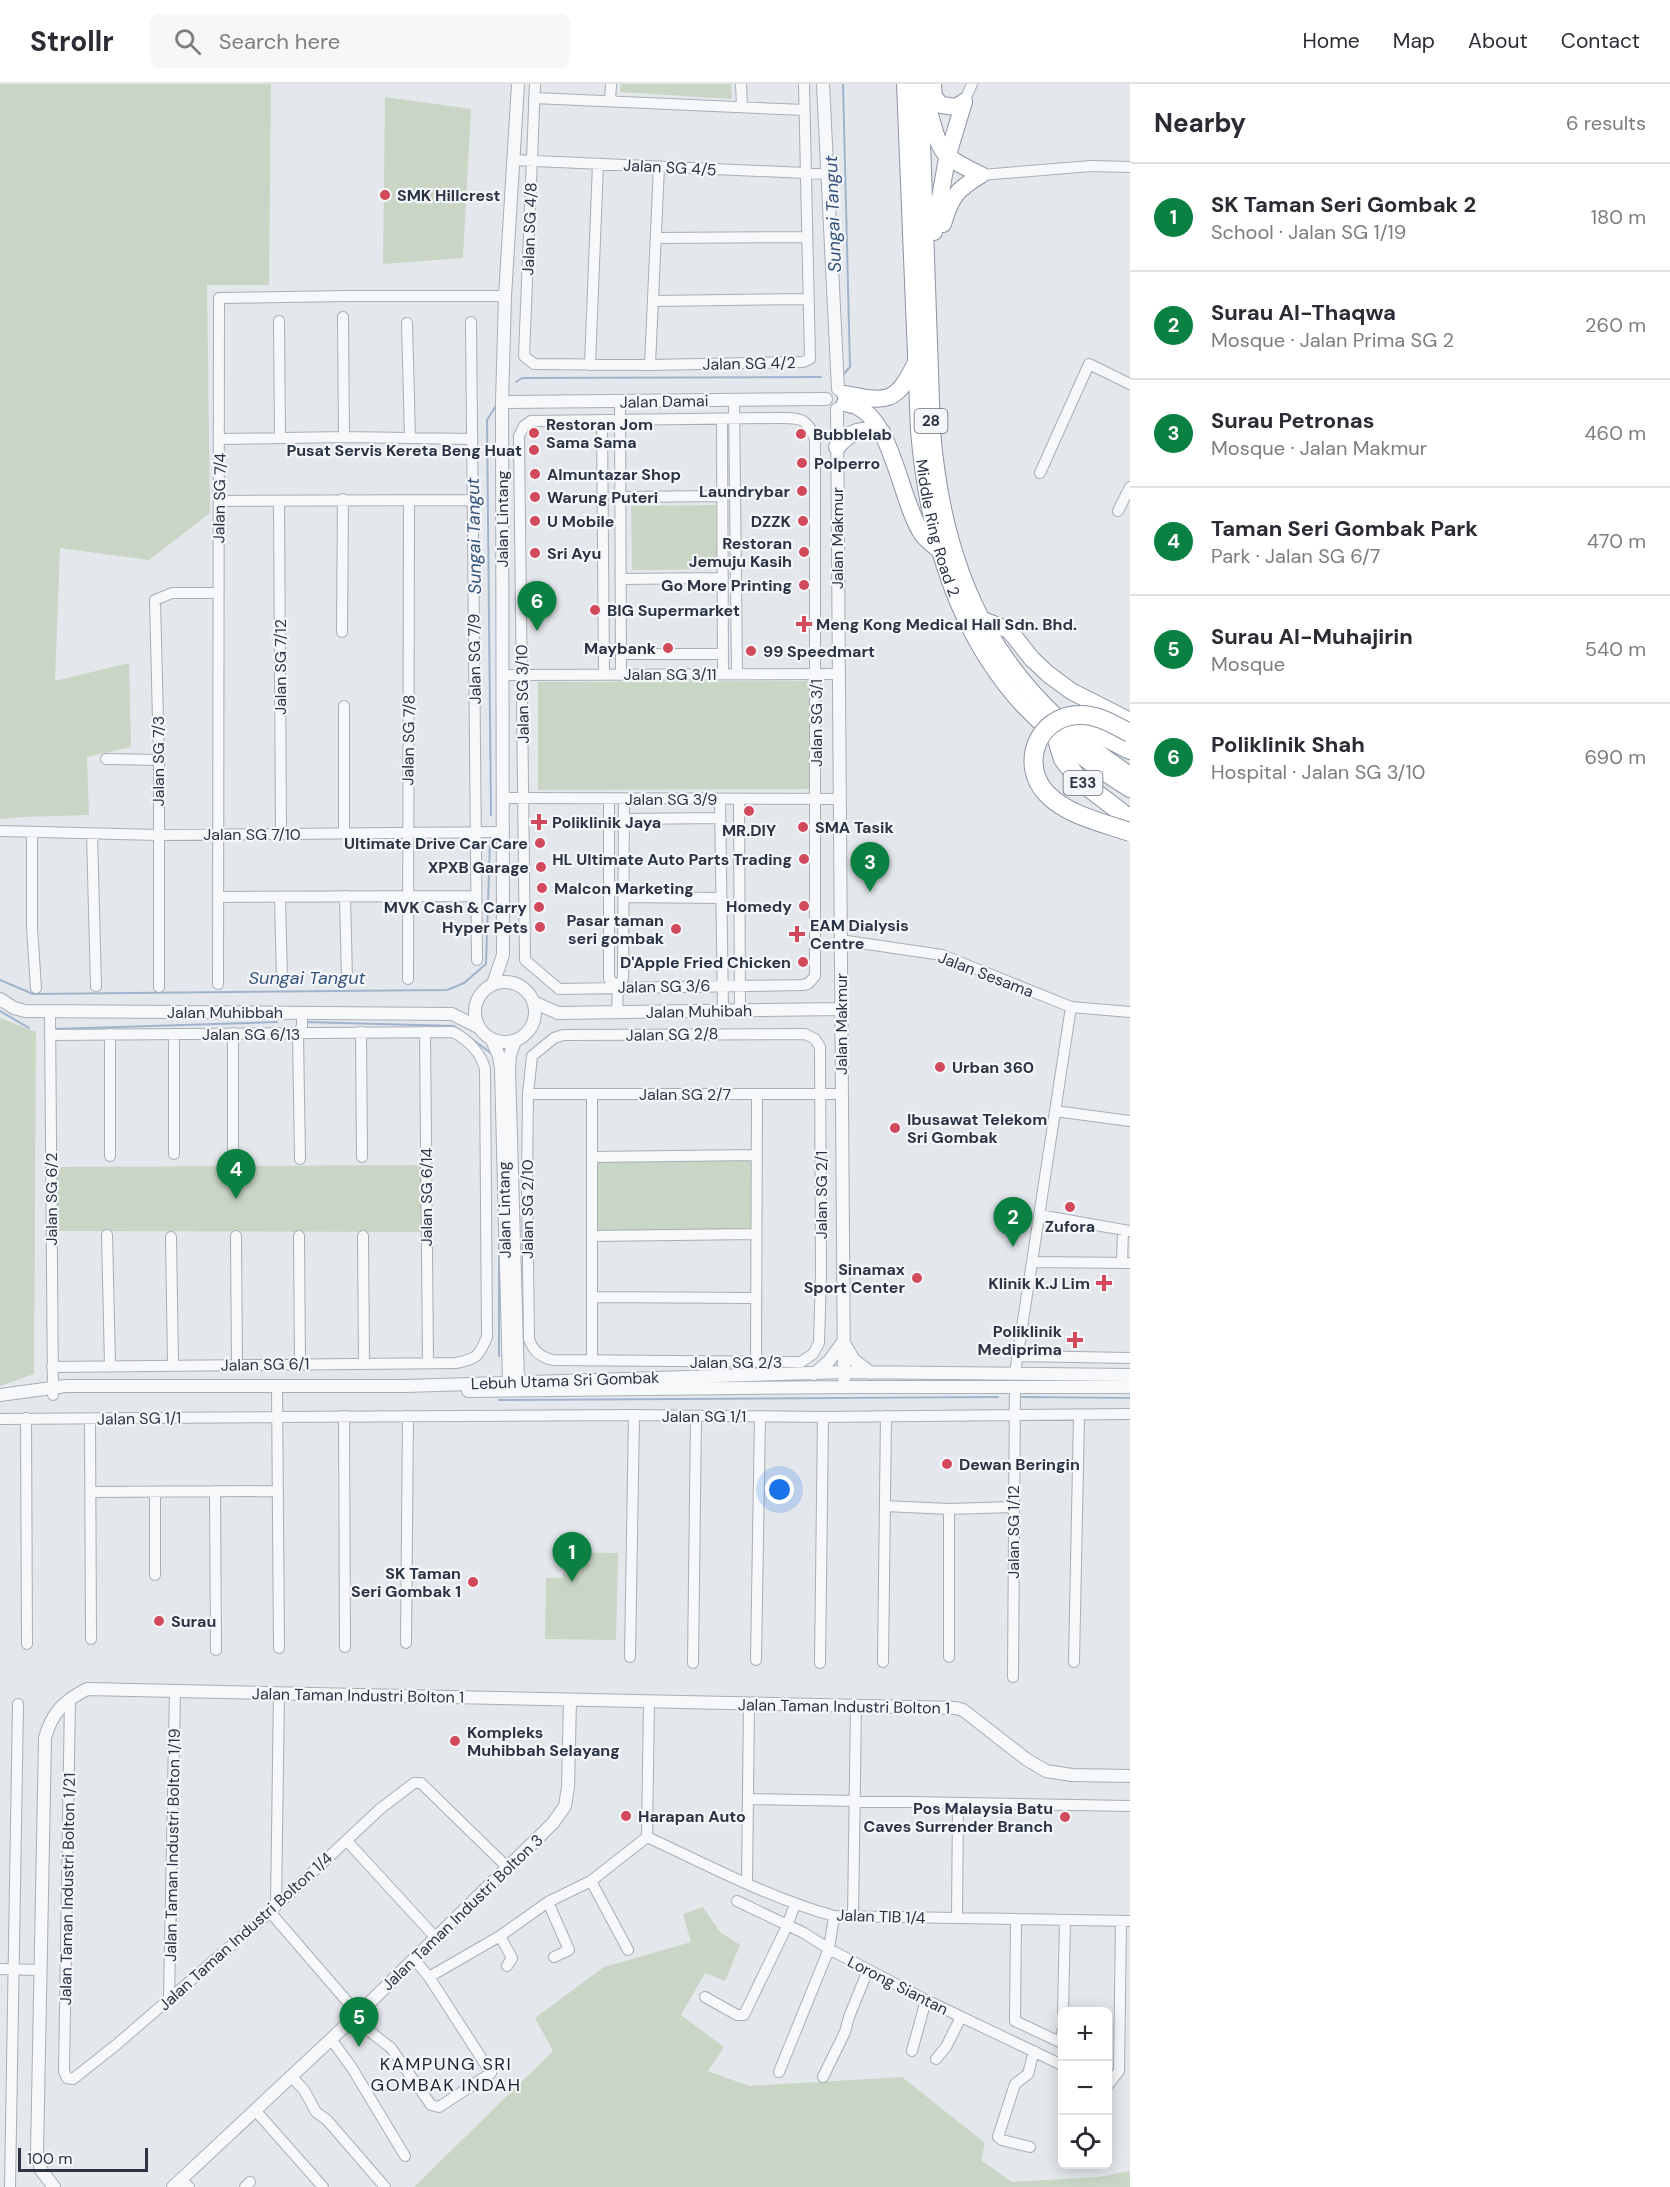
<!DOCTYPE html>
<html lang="en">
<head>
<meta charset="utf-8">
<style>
	:root { --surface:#fff; --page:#f7f7f7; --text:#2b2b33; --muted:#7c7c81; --line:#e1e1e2; --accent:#0b8043 }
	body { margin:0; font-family:"DM Sans",sans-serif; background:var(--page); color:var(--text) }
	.controls { position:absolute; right:18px; bottom:18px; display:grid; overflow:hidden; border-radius:9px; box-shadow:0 3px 15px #0003 }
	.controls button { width:54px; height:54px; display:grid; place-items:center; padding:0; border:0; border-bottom:2px solid var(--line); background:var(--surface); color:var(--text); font:30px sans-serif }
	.scale { position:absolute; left:18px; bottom:15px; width:130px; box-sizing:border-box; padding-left:6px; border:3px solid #2b3445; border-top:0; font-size:16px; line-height:21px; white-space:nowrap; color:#2b3445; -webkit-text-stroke:4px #f4f6f9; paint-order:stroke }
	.you { position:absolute; left:780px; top:1406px; width:21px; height:21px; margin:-15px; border:4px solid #fff; border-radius:50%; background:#1a73e8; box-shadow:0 0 0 9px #1a73e833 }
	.badge { display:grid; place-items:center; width:39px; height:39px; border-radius:50%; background:var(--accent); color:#fff; font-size:20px; font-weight:700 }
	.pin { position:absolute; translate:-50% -50px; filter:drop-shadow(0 2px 3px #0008) }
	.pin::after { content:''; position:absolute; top:32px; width:21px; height:18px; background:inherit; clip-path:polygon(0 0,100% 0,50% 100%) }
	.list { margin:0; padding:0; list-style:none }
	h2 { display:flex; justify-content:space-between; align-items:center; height:78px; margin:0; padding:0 24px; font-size:26px }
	h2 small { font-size:20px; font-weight:400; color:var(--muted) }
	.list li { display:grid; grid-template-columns:39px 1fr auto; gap:18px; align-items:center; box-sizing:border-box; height:108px; padding:0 24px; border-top:2px solid var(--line) }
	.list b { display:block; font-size:22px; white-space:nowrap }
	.list p { margin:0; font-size:20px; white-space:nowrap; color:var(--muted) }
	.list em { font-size:20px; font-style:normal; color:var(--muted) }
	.icon { flex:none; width:33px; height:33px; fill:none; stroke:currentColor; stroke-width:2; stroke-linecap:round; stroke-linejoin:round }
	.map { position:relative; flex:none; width:1130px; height:2103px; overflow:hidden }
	header { display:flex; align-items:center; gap:36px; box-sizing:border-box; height:84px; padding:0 30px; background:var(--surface); border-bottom:2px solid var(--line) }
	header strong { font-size:28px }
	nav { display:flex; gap:33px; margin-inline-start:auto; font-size:21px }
	.search { width:420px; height:54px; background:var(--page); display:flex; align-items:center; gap:15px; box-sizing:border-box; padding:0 21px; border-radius:9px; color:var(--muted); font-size:22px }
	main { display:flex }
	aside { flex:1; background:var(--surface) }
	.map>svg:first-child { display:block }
</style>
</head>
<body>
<header>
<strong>Strollr</strong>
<div class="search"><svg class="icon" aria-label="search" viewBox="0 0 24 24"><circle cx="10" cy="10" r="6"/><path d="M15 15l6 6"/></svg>Search here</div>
<nav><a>Home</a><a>Map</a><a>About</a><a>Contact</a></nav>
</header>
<main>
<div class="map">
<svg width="1130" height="2103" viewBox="0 0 1130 2103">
	<rect width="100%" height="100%" fill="#e4e7ec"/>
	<path fill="#c9d6c5" d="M0 0H271L269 201H207L210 429 149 476 60 464 55 597 129 579 131 663 87 673 89 731 22 733 0 735Z
		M621 0H731L732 15 620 8Z
		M385 13 471 25 463 174 383 180Z
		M716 421 717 485 632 486 631 422Z
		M809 597 810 705 538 706V598Z
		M0 934 36 948 34 1290 0 1302Z
		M756 1071V1150L592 1152V1073Z
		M421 1081V1148L51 1147 50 1083Z
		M564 1468 618 1469 616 1556 545 1555 546 1494H563Z
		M703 1823 720 1848 740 1861 725 1897 705 1889 681 1931 724 1963 708 1987 749 2002 902 1993 985 2059 981 2076 1012 2098 1099 2093 1130 2087V2103H414L553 1967 535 1934 604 1883 691 1858 683 1830Z"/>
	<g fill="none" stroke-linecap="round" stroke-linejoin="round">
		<path stroke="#9fb4cc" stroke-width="2" d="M841 293 850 283 843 0
			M516 298 522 294 821 293
			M491 731 487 336 497 320
			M0 896 33 910 447 906 464 899 486 880 490 757
			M0 927 29 944
			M306 938 454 942 491 969
			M54 945 277 938
			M499 1272V1145
			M1022 1313 1130 1314
			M499 1316 998 1313"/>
		<g stroke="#a9aeb7" stroke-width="12">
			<path id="minor" d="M535 0 524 272 534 280 650 281 803 278 810 275 804 0
				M741 0 742 23
				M534 14 804 26
				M610 17 611 0
				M964 18 972 0
				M513 76 827 90
				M981 91 1091 82 1130 83
				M656 154 807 153
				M653 217 807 215
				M343 233 344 353
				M279 237 280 353
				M471 238 477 876
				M407 239 410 354
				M590 281 598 80
				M650 281 659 83
				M734 316 737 590
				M620 317 621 590
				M773 334C796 334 808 331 815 356V892L808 900 802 901 559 905 525 876 519 352 524 342 531 337Z
				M722 335 723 590
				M602 338 604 590
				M219 355 344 353 472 355
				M1040 389 1089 280 1130 300
				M620 413 722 412
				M219 417 472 416
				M279 417 281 749
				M1118 427 1130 403
				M621 495 723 494
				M342 548 343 415
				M621 570H723
				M502 591 838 590
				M344 622V749
				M106 675 159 676
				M503 714 839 715
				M609 715V895L618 903
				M720 715 723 927
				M739 715 740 927
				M623 735 720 734
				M0 747 158 751 503 748
				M32 748V844L36 904
				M92 750 96 902
				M345 812 347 895
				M218 813 476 812
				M280 813 282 896
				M623 813 721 814
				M840 856 942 871 1071 923 1130 928
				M408 895 409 417
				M218 900 219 214 347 212H505
				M159 903V676L155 516 172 509H217
				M50 928 53 1311
				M617 928 618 903 623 894 624 715
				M361 948 362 1073
				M425 948 428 1278
				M233 949V1073
				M174 950V1070
				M805 950 815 955 820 963 821 1189 819 1259 813 1270 801 1278 553 1276C540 1273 533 1267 529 1255L527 1099 528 1010 532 972 554 954 563 951Z
				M50 951 453 948C468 956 481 969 485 985L487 1253C479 1272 477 1275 456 1279L52 1283
				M528 1010H841
				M1055 1027 1130 1037
				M110 1072V950
				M592 1073 756 1071
				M300 1075 298 950 302 942V928
				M1039 1131 1130 1147
				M107 1151 110 1281
				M236 1152 237 1281
				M299 1152 300 1280
				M363 1152 364 1278
				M592 1152 756 1150
				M171 1153 173 1280
				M1032 1178 1130 1179
				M1122 1179 1123 1146
				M592 1213 756 1214
				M1017 1272 1130 1274
				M592 1277V1010
				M756 1278 757 1010
				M1015 1289 1071 923
				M277 1301 279 1564
				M344 1332 345 1563
				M26 1334 27 1560
				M0 1335 278 1333 634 1331 823 1333 1130 1330
				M90 1335 91 1555
				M215 1407 216 1566
				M91 1408 278 1407
				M155 1408V1491
				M885 1422 949 1425 1013 1423
				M406 1559 408 1332
				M630 1573 634 1331
				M949 1573V1425
				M756 1576 760 1332
				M883 1578 886 1332
				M1074 1578 1079 1332
				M693 1579 696 1332
				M820 1579 823 1333
				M1013 1593 1015 1302
				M70 1614 64 1987 67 1994 73 1995 116 1961 270 1828 380 1725 414 1699H421L508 1784
				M748 1715 1130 1722
				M647 1753C708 1781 769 1814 834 1832L1130 1837
				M647 1753 649 1617
				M347 1757 436 1854
				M591 1797 628 1866
				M747 1799 749 1619
				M737 1817 804 1849 829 1865 926 1916 1062 1981
				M548 1818 569 1866 554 1873
				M276 1822 279 1609
				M270 1828 358 1930 363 1942 391 1964 431 2021 439 2023 491 1989 429 1893 414 1875
				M853 1832 856 1622
				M957 1834 958 1719
				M1016 1835 1015 1937 1062 1959V1948
				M500 1852 512 1874 507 1882
				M0 1885 40 1886
				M429 1893 500 1852 548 1818 591 1797 647 1753
				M705 1913 737 1931H744L787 1842 795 1820
				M169 1914 175 1607
				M1063 1928 1065 1836
				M331 1955 352 1984 405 2072
				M912 1967 926 1916
				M936 1975 946 1963 961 1933
				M1119 1987 1121 1837
				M779 1988 829 1865 834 1832
				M291 1992 304 2006 316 2028 327 2036 385 2103
				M823 1993 845 1948 849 1933 868 1886
				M1108 2001 1119 1987
				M255 2026 323 2103
				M1030 2063 1002 2056 998 2053 1015 2000 1028 1990 1034 1967
				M181 2096 189 2103
				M10 2103 18 1620
				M245 2103 250 2098"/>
		</g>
		<g stroke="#a9aeb7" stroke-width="14">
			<path id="tertiary" d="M823 0 838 305
				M502 318 826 315
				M837 325 844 1295
				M475 928a30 30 0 1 1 60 0a30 30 0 1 1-60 0Z
				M493 900 503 871 502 318 505 212 518 0
				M0 915 14 924 25 927 452 930 478 943
				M533 918 558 929 841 925
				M492 956 499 972 501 985 509 1298
				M515 957 510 971 509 985 518 1297
				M844 1259 854 1276 871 1289
				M814 1290 829 1277 843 1258
				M468 1307 844 1303H1130
				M0 1311 66 1302H405L844 1288 1130 1291
				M54 2103 41 2086 37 2069 45 1654C52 1628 64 1617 87 1605L956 1624 963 1626 1026 1675 1046 1687 1072 1691 1130 1692
				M173 2103 358 1930 553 1739 565 1722 568 1703 570 1616"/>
		</g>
		<g stroke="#8b94a3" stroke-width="18">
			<g id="trunk">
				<path id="s1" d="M905 0 919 346C927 444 954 545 1022 620 1053 653 1091 681 1130 705"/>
				<path d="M920 0 932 346C944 500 999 605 1130 691"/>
				<path d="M933 0 934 13 941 21 956 23 964 18"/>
				<path d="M928 24C942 70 936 69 981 91"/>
				<path d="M943 140C951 113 956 106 981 91"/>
				<path d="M934 148 947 74 964 18"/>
				<path d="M845 310C886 318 896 320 915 280"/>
				<path d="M845 319C849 320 855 321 858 323 893 340 901 418 922 450 926 456 934 461 939 466"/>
				<path d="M837 363C850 347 862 344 882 348"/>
				<path d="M980 535 1009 546 1032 575 1048 590 1071 607 1130 637"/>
			</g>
		</g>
		<g stroke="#8b94a3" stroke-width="20">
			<path id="motorway" d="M1055 649 1063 675 1079 696 1130 735
				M1073 649 1099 650 1130 666"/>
		</g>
		<use href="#minor" stroke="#f7f8fa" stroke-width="10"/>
		<use href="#tertiary" stroke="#f7f8fa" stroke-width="12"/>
		<use href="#trunk" stroke="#fff" stroke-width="16"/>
		<use href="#motorway" stroke="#fff" stroke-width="18"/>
		<g stroke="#8b94a3" stroke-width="20" stroke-linecap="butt">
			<path id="motorway-bridge" d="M1130 649C1114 641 1097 630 1079 631 1037 632 1019 681 1047 710 1067 731 1103 739 1130 748"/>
		</g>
		<use href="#motorway-bridge" stroke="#fff" stroke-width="18"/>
	</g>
	<g fill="#d1495b" stroke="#f4f6f9" stroke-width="2">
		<circle cx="385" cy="111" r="6"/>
		<circle cx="534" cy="349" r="6"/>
		<circle cx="801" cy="350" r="6"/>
		<circle cx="534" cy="366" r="6"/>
		<circle cx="802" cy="379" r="6"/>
		<circle cx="535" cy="390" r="6"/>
		<circle cx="802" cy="407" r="6"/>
		<circle cx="535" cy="413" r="6"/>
		<circle cx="535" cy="437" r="6"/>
		<circle cx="803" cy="437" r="6"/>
		<circle cx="804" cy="468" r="6"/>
		<circle cx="535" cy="469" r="6"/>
		<circle cx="804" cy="501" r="6"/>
		<circle cx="595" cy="526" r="6"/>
		<path d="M801 531h6v6h6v6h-6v6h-6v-6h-6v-6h6z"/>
		<circle cx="668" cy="564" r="6"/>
		<circle cx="751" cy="567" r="6"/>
		<circle cx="749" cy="727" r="6"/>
		<path d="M536 729h6v6h6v6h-6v6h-6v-6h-6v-6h6z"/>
		<circle cx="803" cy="743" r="6"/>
		<circle cx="540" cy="759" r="6"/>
		<circle cx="804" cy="775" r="6"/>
		<circle cx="541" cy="783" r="6"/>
		<circle cx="542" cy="804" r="6"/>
		<circle cx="804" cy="822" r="6"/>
		<circle cx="539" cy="823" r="6"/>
		<circle cx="540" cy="843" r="6"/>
		<circle cx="676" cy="845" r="6"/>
		<path d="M794 841h6v6h6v6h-6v6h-6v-6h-6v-6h6z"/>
		<circle cx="803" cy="878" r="6"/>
		<circle cx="940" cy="983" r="6"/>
		<circle cx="895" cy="1044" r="6"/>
		<circle cx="1070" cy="1123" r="6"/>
		<circle cx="917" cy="1194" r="6"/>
		<path d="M1101 1190h6v6h6v6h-6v6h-6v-6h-6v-6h6z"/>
		<path d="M1072 1247h6v6h6v6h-6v6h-6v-6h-6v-6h6z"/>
		<circle cx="947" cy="1380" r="6"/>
		<circle cx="473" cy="1498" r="6"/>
		<circle cx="159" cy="1537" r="6"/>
		<circle cx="455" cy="1657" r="6"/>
		<circle cx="626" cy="1732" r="6"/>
		<circle cx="1065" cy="1733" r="6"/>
	</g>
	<g text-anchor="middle" stroke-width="4.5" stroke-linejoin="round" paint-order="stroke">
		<g fill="#f4f6f9" stroke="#676e7b" stroke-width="1.5">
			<rect x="914.5" y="325" width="33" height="24" rx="4.5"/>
			<rect x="1063.5" y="687" width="39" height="24" rx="4.5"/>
		</g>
		<g font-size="15" font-weight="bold" fill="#2b3445">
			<text x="931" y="342">28</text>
			<text x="1083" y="704">E33</text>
		</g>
		<g font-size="16" fill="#2b3445" stroke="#f4f6f9">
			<text transform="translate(670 83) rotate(3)" y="6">Jalan SG 4/5</text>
			<text transform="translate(529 145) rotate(-88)" y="6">Jalan SG 4/8</text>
			<text transform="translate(749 279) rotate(-1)" y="6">Jalan SG 4/2</text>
			<text transform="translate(664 317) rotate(-1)" y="6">Jalan Damai</text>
			<text transform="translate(219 414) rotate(-89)" y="6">Jalan SG 7/4</text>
			<text transform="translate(502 435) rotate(-90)" y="6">Jalan Lintang</text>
			<text dy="6" stroke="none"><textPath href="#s1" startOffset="446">Middle Ring Road 2</textPath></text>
			<text transform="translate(837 454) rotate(-90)" y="6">Jalan Makmur</text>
			<text transform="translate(474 575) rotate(-91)" y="6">Jalan SG 7/9</text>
			<text transform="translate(280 583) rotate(-90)" y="6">Jalan SG 7/12</text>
			<text x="670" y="596">Jalan SG 3/11</text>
			<text transform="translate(522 610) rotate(-91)" y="6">Jalan SG 3/10</text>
			<text transform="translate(816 639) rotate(-90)" y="6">Jalan SG 3/1</text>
			<text transform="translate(408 656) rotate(-89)" y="6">Jalan SG 7/8</text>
			<text transform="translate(158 677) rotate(-90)" y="6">Jalan SG 7/3</text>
			<text x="671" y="721">Jalan SG 3/9</text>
			<text x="252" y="756">Jalan SG 7/10</text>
			<text transform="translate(986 890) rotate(21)" y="6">Jalan Sesama</text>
			<text transform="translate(664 902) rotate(-1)" y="6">Jalan SG 3/6</text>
			<text transform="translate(699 927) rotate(-1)" y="6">Jalan Muhibah</text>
			<text x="225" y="934">Jalan Muhibbah</text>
			<text transform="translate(841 940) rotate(-90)" y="6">Jalan Makmur</text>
			<text x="251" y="956">Jalan SG 6/13</text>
			<text transform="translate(672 950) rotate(-1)" y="6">Jalan SG 2/8</text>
			<text x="685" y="1016">Jalan SG 2/7</text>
			<text transform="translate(821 1111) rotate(-90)" y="6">Jalan SG 2/1</text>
			<text transform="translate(426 1113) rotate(-90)" y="6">Jalan SG 6/14</text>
			<text transform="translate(51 1115) rotate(-90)" y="6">Jalan SG 6/2</text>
			<text transform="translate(527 1125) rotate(-90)" y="6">Jalan SG 2/10</text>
			<text transform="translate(504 1126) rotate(-91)" y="6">Jalan Lintang</text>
			<text x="736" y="1284">Jalan SG 2/3</text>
			<text transform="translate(265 1280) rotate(-1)" y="6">Jalan SG 6/1</text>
			<text transform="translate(565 1296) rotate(-2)" y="6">Lebuh Utama Sri Gombak</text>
			<text x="704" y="1338">Jalan SG 1/1</text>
			<text transform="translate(139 1334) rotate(-1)" y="6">Jalan SG 1/1</text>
			<text transform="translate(1013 1448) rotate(-90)" y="6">Jalan SG 1/12</text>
			<text transform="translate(358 1611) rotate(1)" y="6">Jalan Taman Industri Bolton 1</text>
			<text transform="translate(844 1622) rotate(1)" y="6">Jalan Taman Industri Bolton 1</text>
			<text transform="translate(172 1761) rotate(-89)" y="6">Jalan Taman Industri Bolton 1/19</text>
			<text transform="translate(67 1805) rotate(-89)" y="6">Jalan Taman Industri Bolton 1/21</text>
			<text transform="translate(462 1828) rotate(-44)" y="6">Jalan Taman Industri Bolton 3</text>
			<text transform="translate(881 1832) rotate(2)" y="6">Jalan TIB 1/4</text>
			<text transform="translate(245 1847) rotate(-42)" y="6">Jalan Taman Industri Bolton 1/4</text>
			<text transform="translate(898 1901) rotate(27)" y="6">Lorong Siantan</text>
		</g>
		<g font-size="16" font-weight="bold" fill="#2b3445" stroke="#f4f6f9" text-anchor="start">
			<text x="397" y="117">SMK Hillcrest</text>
			<text x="546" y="346">Restoran Jom<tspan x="546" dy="18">Sama Sama</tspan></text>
			<text x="813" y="356">Bubblelab</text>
			<text x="522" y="372" text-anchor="end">Pusat Servis Kereta Beng Huat</text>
			<text x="814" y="385">Polperro</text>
			<text x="547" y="396">Almuntazar Shop</text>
			<text x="790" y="413" text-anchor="end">Laundrybar</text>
			<text x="547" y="419">Warung Puteri</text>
			<text x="547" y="443">U Mobile</text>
			<text x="791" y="443" text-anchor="end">DZZK</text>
			<text x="792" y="465" text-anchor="end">Restoran<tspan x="792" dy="18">Jemuju Kasih</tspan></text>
			<text x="547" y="475">Sri Ayu</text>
			<text x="792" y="507" text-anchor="end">Go More Printing</text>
			<text x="607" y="532">BIG Supermarket</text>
			<text x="816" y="546">Meng Kong Medical Hall Sdn. Bhd.</text>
			<text x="656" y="570" text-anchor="end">Maybank</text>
			<text x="763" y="573">99 Speedmart</text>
			<text x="552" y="744">Poliklinik Jaya</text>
			<text x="815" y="749">SMA Tasik</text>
			<text x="749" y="752" text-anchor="middle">MR.DIY</text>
			<text x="528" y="765" text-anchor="end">Ultimate Drive Car Care</text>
			<text x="792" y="781" text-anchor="end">HL Ultimate Auto Parts Trading</text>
			<text x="529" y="789" text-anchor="end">XPXB Garage</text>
			<text x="554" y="810">Malcon Marketing</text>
			<text x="792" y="828" text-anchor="end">Homedy</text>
			<text x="527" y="829" text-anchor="end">MVK Cash &amp; Carry</text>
			<text x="664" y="842" text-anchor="end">Pasar taman<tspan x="664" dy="18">seri gombak</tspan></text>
			<text x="810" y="847">EAM Dialysis<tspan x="810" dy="18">Centre</tspan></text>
			<text x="528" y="849" text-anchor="end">Hyper Pets</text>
			<text x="791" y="884" text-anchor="end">D'Apple Fried Chicken</text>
			<text x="952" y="989">Urban 360</text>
			<text x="907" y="1041">Ibusawat Telekom<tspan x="907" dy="18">Sri Gombak</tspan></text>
			<text x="1070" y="1148" text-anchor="middle">Zufora</text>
			<text x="905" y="1191" text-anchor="end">Sinamax<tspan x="905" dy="18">Sport Center</tspan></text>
			<text x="1090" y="1205" text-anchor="end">Klinik K.J Lim</text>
			<text x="1062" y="1253" text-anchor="end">Poliklinik<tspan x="1062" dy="18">Mediprima</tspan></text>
			<text x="959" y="1386">Dewan Beringin</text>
			<text x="461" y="1495" text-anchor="end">SK Taman<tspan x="461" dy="18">Seri Gombak 1</tspan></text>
			<text x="171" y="1543">Surau</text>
			<text x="467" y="1654">Kompleks<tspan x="467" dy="18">Muhibbah Selayang</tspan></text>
			<text x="1053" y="1730" text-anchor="end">Pos Malaysia Batu<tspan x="1053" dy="18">Caves Surrender Branch</tspan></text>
			<text x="638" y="1738">Harapan Auto</text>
		</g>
		<g font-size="18" font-style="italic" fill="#34527a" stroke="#f4f6f9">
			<text transform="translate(833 130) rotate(-92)" y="6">Sungai Tangut</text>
			<text transform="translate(474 452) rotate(-91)" y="6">Sungai Tangut</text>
			<text x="307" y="900">Sungai Tangut</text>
		</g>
		<g font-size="18" letter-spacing="1.5" fill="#1d2536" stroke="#f4f6f9">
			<text x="446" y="1986">KAMPUNG SRI<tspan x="446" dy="21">GOMBAK INDAH</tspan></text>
		</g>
	</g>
</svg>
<div class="controls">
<button>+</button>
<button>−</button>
<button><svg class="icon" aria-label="locate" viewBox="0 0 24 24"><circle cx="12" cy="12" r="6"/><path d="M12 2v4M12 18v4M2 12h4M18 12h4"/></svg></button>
</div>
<div class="scale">100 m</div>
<div class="you"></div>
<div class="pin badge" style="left:572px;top:1498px">1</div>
<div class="pin badge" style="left:1013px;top:1163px">2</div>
<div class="pin badge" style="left:870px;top:808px">3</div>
<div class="pin badge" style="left:236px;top:1115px">4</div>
<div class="pin badge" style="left:359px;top:1963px">5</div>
<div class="pin badge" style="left:537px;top:547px">6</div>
</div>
<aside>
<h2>Nearby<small>6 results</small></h2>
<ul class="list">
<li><span class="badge">1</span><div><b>SK Taman Seri Gombak 2</b><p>School · Jalan SG 1/19</p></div><em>180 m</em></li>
<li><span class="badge">2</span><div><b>Surau Al-Thaqwa</b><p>Mosque · Jalan Prima SG 2</p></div><em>260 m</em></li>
<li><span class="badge">3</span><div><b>Surau Petronas</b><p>Mosque · Jalan Makmur</p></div><em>460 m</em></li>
<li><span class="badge">4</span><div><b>Taman Seri Gombak Park</b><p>Park · Jalan SG 6/7</p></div><em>470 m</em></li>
<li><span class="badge">5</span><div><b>Surau Al-Muhajirin</b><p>Mosque</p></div><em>540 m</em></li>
<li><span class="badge">6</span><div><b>Poliklinik Shah</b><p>Hospital · Jalan SG 3/10</p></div><em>690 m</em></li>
</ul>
</aside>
</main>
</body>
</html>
